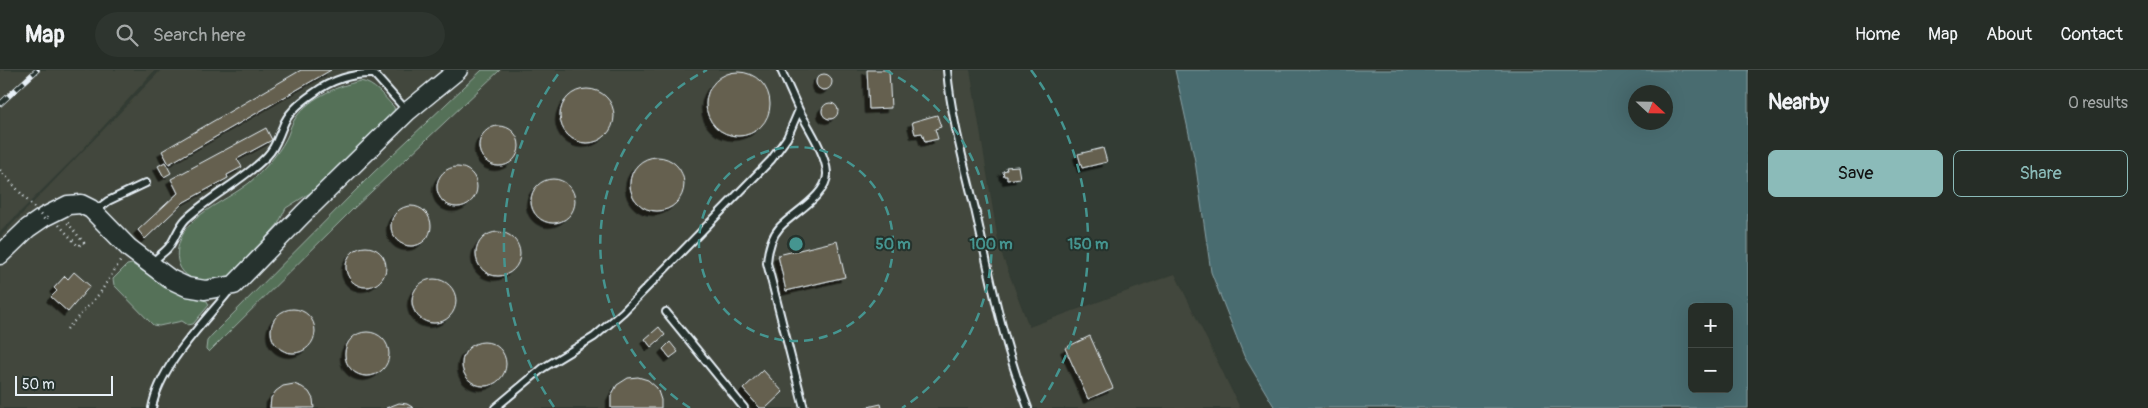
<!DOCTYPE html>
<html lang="en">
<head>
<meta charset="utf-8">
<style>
	:root { --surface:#262d27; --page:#2e352f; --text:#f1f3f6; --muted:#a4a8a7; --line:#424944; --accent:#8bbbb9 }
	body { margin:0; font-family:Pangolin,sans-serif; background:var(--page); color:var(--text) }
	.controls { position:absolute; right:15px; bottom:15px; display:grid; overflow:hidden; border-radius:8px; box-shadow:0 5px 20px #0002 }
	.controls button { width:45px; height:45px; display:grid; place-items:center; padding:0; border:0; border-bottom:1px solid var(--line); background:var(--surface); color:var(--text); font:25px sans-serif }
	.compass { position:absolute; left:1628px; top:15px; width:45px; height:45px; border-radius:50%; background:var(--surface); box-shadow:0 5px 20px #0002; rotate:112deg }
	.scale { position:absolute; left:15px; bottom:12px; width:98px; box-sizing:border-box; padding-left:5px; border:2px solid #e8f1f8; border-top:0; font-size:14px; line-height:18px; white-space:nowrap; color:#e8f1f8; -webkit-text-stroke:4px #26332d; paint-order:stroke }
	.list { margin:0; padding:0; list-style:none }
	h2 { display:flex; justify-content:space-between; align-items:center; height:65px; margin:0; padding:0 20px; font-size:21px }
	h2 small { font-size:16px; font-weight:400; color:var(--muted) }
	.actions { display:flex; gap:10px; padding:15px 20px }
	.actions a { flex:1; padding:11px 0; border:1px solid var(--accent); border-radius:8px; text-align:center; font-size:18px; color:var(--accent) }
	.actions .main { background:var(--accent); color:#111 }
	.icon { flex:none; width:28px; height:28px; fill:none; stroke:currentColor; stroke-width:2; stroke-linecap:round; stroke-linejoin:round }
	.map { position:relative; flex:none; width:1748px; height:338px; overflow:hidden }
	header { display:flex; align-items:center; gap:30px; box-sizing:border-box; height:70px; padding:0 25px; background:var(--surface); border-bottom:1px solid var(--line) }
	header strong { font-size:24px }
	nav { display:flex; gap:28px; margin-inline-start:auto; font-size:18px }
	.search { width:350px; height:45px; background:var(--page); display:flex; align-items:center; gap:12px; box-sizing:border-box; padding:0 18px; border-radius:28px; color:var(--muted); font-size:19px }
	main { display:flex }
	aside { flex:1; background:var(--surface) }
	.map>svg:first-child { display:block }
</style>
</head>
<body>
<header>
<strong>Map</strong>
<div class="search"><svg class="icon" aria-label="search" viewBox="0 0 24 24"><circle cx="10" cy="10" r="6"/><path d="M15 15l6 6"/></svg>Search here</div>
<nav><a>Home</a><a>Map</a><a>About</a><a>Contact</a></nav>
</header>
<main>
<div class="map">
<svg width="1748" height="338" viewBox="0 0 1748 338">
	<defs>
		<filter id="shadow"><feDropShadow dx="-4.5" dy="4.5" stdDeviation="0" flood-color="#0009"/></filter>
	</defs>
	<rect width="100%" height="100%" fill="#333c34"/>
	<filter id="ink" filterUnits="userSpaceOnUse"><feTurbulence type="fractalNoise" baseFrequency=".02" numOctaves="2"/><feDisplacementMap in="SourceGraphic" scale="10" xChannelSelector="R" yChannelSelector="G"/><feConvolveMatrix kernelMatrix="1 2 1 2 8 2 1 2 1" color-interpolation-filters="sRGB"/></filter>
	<g filter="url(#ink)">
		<path fill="#42473c" d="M0 0H155L81 81 0 162Z
			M161 0H970L999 177 1029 257 1175 204 1240 338H0V167Z"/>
		<path fill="#557158" stroke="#9eb1a8" d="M482 0H500L353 139 209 282 206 279 207 271 212 265 373 103Z
			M360 11C375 13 384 27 394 37L395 43 354 84 310 123 286 138 278 154 231 208C222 209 210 213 201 211 169 205 173 171 192 152 209 136 231 127 249 113 263 101 277 86 286 69 289 64 290 57 293 52 307 28 335 17 360 11Z
			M132 194 172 220 188 227 207 231 209 235 193 254 188 255 182 251 159 256 153 255 114 215 113 209 127 195Z"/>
		<path fill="#496c70" stroke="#89a1a6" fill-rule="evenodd" d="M1175 0H1748V338H1275L1244 286 1211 202 1195 91ZM1636 22H1666V52H1636ZM1692 237H1729V319H1692Z"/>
		<path fill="#65614f" stroke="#e8f1f8" filter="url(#shadow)" d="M301 0H331L169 94 162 81Z
			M867 0H889L891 38 869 39Z
			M706 34a32 32 0 1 1 64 0a32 32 0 1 1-64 0Z
			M816 12a8 8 0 1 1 16 0a8 8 0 1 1-16 0Z
			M560 46a27 27 0 1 1 54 0a27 27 0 1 1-54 0Z
			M822 41a8 8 0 1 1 16 0a8 8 0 1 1-16 0Z
			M937 45 941 57 935 59 938 69 925 72 922 63 915 64 912 52Z
			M479 76a20 20 0 1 1 40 0a20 20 0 1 1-40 0Z
			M266 58 272 70 237 89 242 97 227 105 228 108 184 132 145 169 138 160 178 123 171 109Z
			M1103 78 1107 92 1082 98 1078 84Z
			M630 114a27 27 0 1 1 54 0a27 27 0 1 1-54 0Z
			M165 92 171 103 164 107 158 96Z
			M1018 96 1020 108 1007 110V106H1004L1003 101 1007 100 1006 97Z
			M437 117a20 20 0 1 1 40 0a20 20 0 1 1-40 0Z
			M531 131a22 22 0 1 1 44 0a22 22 0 1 1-44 0Z
			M391 156a20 20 0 1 1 40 0a20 20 0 1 1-40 0Z
			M476 184a22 22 0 1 1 44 0a22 22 0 1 1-44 0Z
			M837 171 845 207 786 221 778 185Z
			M346 197a20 20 0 1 1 40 0a20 20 0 1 1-40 0Z
			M74 202 90 216 68 242 51 227 57 221 54 218 65 206 68 209Z
			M412 231a22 22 0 1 1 44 0a22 22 0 1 1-44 0Z
			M271 261a22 22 0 1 1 44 0a22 22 0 1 1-44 0Z
			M659 257 665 265 651 277 645 269Z
			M345 284a22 22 0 1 1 44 0a22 22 0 1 1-44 0Z
			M1090 266 1113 318 1088 329 1065 278Z
			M462 294a22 22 0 1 1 44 0a22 22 0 1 1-44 0Z
			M670 272 678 282 670 288 663 279Z
			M763 300 783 322 766 338H760L743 319Z
			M638 307 648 310 657 318 661 330V338H611V326L617 315 628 308Z
			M294 314 302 317 309 322 313 329 314 338H270L271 328 276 321 283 316Z
			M399 333 407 334 414 338H386Z
			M881 334 882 338H863Z"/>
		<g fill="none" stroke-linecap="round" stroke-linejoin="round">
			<g stroke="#e8f1f8" stroke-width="10">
				<path id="lane" d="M947 0C951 47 964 93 975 139 990 206 1003 274 1028 338
					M799 40C808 57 826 84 827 103 828 125 793 143 780 157 771 167 768 179 767 193L804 338
					M95 141 108 131 146 113
					M152 194C156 187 163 184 168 178 175 170 178 157 186 149 211 125 243 111 267 86 276 77 278 67 283 56 288 42 302 31 314 23 331 10 353 3 374 4L407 41
					M666 242 744 338
					M152 338C160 295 203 254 230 220
					M495 338 543 298 594 267 623 242 771 90 787 68 799 40 781 0"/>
			</g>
			<g stroke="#e8f1f8" stroke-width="21">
				<path id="secondary" d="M0 185 28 158 44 147 68 135 81 134 91 139 129 178 170 209 187 217 205 220 234 215 303 144 407 42 458 0"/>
			</g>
			<path stroke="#e8f1f8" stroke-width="2.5" stroke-dasharray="1 4" stroke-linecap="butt" d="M59 155 78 176 84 173 67 152
				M67 259 100 223 121 190"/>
			<use href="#lane" stroke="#26332d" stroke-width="6"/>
			<use href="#secondary" stroke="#26332d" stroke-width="18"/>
			<g stroke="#e8f1f8" stroke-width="5.5">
				<path id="rail" d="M0 34 37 0"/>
			</g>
			<use href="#rail" stroke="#26332d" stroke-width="4" stroke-dasharray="11" stroke-linecap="butt"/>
			<path stroke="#e8f1f8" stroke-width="2.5" stroke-dasharray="1 4" stroke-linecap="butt" d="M0 100 45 150 50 145"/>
		</g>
	</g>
	<g fill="none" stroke="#459590" stroke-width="2.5" stroke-dasharray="9 6">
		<circle cx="796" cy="174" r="97"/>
		<path d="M690 338A195 195 0 0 1 707 0M885 0A195 195 0 0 1 902 338"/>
		<path d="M554 337A292 292 0 0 1 561 0M1031 0A292 292 0 0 1 1038 337"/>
	</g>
	<circle cx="796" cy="174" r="8" fill="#459590" stroke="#26332d" stroke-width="2.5"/>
	<g font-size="15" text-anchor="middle" font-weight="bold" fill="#459590" stroke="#26332d" stroke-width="4" stroke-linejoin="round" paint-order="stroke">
		<text x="893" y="179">50 m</text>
		<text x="991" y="179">100 m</text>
		<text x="1088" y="179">150 m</text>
	</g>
</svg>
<div class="controls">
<button>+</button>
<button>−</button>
</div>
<svg class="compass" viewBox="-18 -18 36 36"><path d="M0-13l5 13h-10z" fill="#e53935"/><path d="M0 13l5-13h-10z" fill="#a4a8a7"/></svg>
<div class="scale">50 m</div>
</div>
<aside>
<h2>Nearby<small>0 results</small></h2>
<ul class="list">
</ul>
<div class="actions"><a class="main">Save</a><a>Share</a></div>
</aside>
</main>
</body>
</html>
